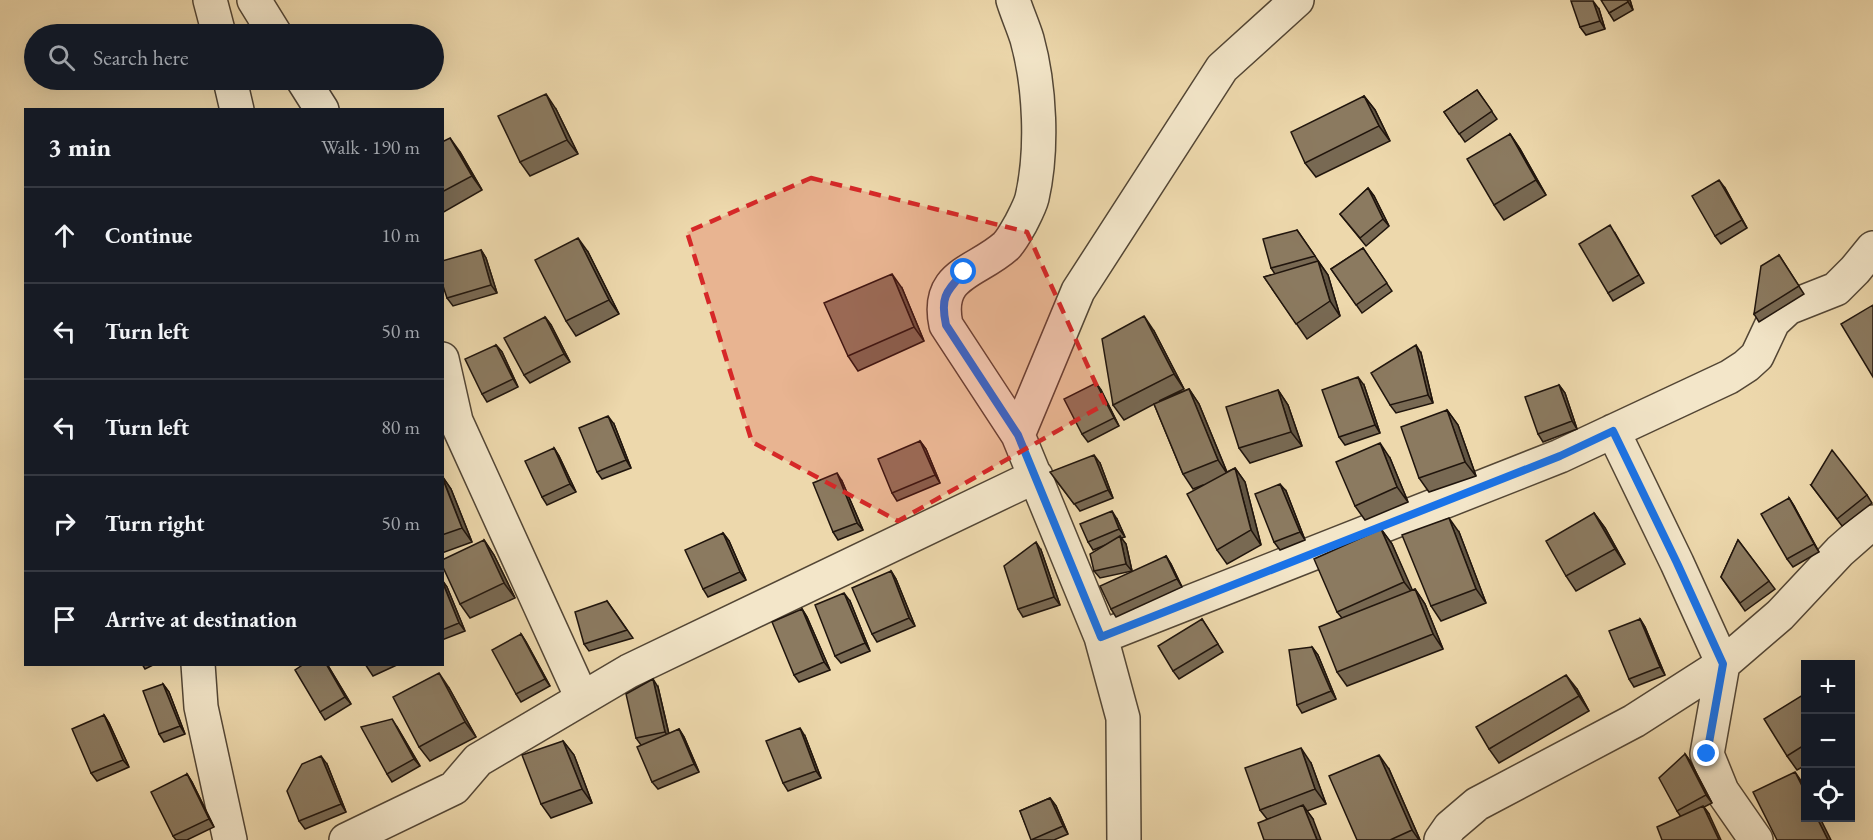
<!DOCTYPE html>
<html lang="en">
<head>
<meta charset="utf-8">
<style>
	:root { --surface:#171b24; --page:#242831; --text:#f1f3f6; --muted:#9ea1a6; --line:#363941 }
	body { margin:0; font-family:"EB Garamond",serif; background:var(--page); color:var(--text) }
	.controls { position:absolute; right:18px; bottom:18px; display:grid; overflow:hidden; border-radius:0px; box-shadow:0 6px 24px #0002 }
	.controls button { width:54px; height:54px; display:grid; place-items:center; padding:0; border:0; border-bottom:2px solid var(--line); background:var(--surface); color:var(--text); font:30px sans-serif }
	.stop { position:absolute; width:18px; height:18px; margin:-14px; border:4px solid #1a73e8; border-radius:50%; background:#fff }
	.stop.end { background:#1a73e8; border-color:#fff; box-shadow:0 2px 6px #0008 }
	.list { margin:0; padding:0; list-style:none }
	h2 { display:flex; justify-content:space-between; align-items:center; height:78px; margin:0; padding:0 24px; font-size:26px }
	h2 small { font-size:20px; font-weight:400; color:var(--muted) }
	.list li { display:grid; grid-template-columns:39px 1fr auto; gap:18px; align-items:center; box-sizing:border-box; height:96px; padding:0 24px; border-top:2px solid var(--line) }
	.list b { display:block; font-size:22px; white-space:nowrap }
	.list em { font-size:20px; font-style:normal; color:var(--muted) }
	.icon { flex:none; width:33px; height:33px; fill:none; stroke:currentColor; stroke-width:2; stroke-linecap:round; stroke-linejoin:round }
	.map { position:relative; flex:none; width:1873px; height:840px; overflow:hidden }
	.search { position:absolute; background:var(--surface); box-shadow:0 6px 24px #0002; left:24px; top:24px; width:420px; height:66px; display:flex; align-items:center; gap:15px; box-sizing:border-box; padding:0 21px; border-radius:33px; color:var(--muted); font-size:22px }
	.panel { position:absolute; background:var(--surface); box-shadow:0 6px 24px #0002; left:24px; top:108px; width:420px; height:558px; border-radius:0px }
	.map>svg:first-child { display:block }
</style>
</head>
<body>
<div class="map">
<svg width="1873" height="840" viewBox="0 0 1873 840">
	<rect width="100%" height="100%" fill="#edd8ac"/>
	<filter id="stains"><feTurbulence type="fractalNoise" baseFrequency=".00333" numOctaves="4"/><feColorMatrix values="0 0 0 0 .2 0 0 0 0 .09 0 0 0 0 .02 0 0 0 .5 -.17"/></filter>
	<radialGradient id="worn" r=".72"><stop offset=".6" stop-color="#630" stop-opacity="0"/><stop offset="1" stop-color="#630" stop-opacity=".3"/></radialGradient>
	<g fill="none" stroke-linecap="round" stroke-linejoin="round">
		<g stroke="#534635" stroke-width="36">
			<path id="minor" d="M210 0 219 34
				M254 0 275 34
				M1013 0C1017 13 1023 26 1027 39 1040 86 1043 150 1032 198 1030 206 1025 215 1021 223 1017 230 1012 240 1006 246 976 273 935 273 946 325L1018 435 1101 637 1123 718 1124 840
				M230 80 237 110
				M303 80 322 110
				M442 359 456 421 582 698
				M1613 431 1677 563 1723 664 1707 754 1722 791 1756 840
				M1018 435 1078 291 1222 68 1297 0
				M1101 637 1560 456 1729 377 1746 366 1757 356 1773 322 1788 308 1836 289 1855 270 1873 248
				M198 664 201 707 230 840
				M346 840 454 788 478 760 629 671 1036 476
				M1441 840 1450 827 1477 804 1634 721 1723 664 1780 615 1840 551 1873 522"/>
		</g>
		<use href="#minor" stroke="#f3e6c9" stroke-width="33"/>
	</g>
	<path fill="#786953" stroke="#20150d" stroke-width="1.5" d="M1630 0 1633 10 1614 21 1609 13Z
		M1599 9 1605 29 1586 35 1580 27Z
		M1477 90 1497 119 1465 142 1444 112Z
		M1364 96 1375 110 1390 141 1316 177 1305 163Z
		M556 109 578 154 530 176 520 162Z
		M1510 134 1520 149 1546 195 1504 220 1494 205Z
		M442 142 460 152 482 190 442 213Z
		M1368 188 1374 196 1389 226 1366 246 1340 214Z
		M1725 188 1747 228 1721 244 1715 236Z
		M1297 230 1328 275 1340 316 1307 339 1264 277 1275 274 1271 268Z
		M1615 233 1644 283 1613 301 1608 293Z
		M1363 248 1392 291 1362 313 1331 269Z
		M481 250 486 258 497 293 453 306 447 298Z
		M588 252 619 314 576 336 566 321Z
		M1779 255 1804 294 1759 322 1754 314Z
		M902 288 924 341 858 371 848 356Z
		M545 317 551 325 570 362 530 383 524 375Z
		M1154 331 1184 389 1159 401 1189 389 1199 404 1227 472 1235 468 1245 482 1261 545 1227 564 1217 550 1203 485 1193 489 1183 474 1154 404 1124 420 1113 405Z
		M496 345 502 352 518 387 487 402 482 394Z
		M1421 353 1433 403 1396 413 1390 405Z
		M1096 383 1101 390 1119 426 1088 442 1082 434Z
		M1364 385 1380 433 1345 445 1339 437Z
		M1559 385 1565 393 1577 429 1543 442 1538 434Z
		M1278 390 1288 405 1302 446 1250 463 1239 448Z
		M1447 410 1458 425 1476 476 1429 492 1419 478Z
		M614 424 631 468 602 479 597 472Z
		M920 441 926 449 940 483 897 501 892 493Z
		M554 448 559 456 576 492 547 505 542 497Z
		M1390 458 1408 502 1365 520 1355 506Z
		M1100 463 1113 498 1080 511 1056 480Z
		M442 476 451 489 472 542 442 553Z
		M842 481 863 530 838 540 833 532Z
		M1811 485 1867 495 1872 503 1842 526Z
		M1286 491 1305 540 1280 550 1274 542Z
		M1789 498 1794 506 1819 552 1793 567 1787 559Z
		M1594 513 1605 528 1625 564 1576 591 1566 576Z
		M1117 519 1125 537 1121 538 1126 544 1132 571 1100 578 1094 571 1108 544 1093 550 1088 542Z
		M1381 529 1392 544 1412 591 1415 589 1425 604 1443 649 1347 686 1337 672 1342 618 1337 612Z
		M1459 532 1486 603 1441 621 1431 606Z
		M723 533 729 541 746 580 708 597 703 589Z
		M484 540 494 555 515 598 470 618 460 604Z
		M1738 540 1775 589 1745 611 1721 577Z
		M1041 550 1060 605 1023 617 1018 609Z
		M1166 556 1171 564 1182 587 1116 617 1111 609Z
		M891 571 896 579 915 626 877 642 872 634Z
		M442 580 447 587 465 631 442 640Z
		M607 601 633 638 589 651 584 644Z
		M850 601 870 651 841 663 835 656Z
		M802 609 807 617 830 670 799 682 794 675Z
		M1202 619 1223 652 1179 679 1173 671Z
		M1640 619 1645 627 1665 675 1634 687 1629 679Z
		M521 634 526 642 550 686 521 702 516 694Z
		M1312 647 1318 655 1336 699 1302 713 1297 705Z
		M142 664H155L145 669Z
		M304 664H327L351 704 325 720 320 712Z
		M365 664H399L373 676Z
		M163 684 169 692 185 734 164 742 159 734Z
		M658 687 669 734 679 729 684 737 699 772 658 789 652 782 641 745 636 738Z
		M449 688 476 737 430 761 419 747Z
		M1577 689 1589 711 1499 763 1489 749Z
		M1806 693V765L1797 770 1787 756Z
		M104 715 109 723 129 767 97 781 91 773Z
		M397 727 420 766 392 782 387 774Z
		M805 736 821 778 788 791 783 783Z
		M563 741 574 755 592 803 551 818 541 804Z
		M1685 754 1690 761 1712 803 1704 807 1709 814 1681 817 1677 811Z
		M1311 763 1326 804 1307 811 1313 819H1267L1260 810Z
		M327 764 346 812 305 829 299 821Z
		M1389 769 1420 840H1357Z
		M187 774 192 782 214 827 187 840H176L173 836Z
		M1050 798 1056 806 1068 834 1054 840H1032L1020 811Z"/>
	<path fill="#615543" stroke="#20150d" stroke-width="1.5" d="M1627 0H1630L1633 10 1628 2Z
		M1593 1 1599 9 1605 29 1600 21Z
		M546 94 556 109 578 154 567 140Z
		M1364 96 1375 110 1390 141 1379 126Z
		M1510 134 1520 149 1546 195 1536 180Z
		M450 138 460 152 482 190 472 176Z
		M1719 180 1725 188 1747 228 1742 220Z
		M1368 188 1374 196 1389 226 1383 219Z
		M578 238 588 252 619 314 609 300Z
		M481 250 486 258 497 293 491 285Z
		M1318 261 1328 275 1340 316 1330 301Z
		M892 274 902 288 924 341 914 327Z
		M1144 316 1154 331 1184 389 1174 374Z
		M545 317 551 325 570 362 564 354Z
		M496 345 502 352 518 387 513 379Z
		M1416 345 1421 353 1433 403 1428 395Z
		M1358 377 1364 385 1380 433 1375 425Z
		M1096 383 1101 390 1119 426 1114 418Z
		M1559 385 1565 393 1577 429 1572 421Z
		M1189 389 1199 404 1228 475 1218 460Z
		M1278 390 1288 405 1302 446 1291 432Z
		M1447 410 1458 425 1476 476 1465 462Z
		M608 416 614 424 631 468 626 460Z
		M920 441 926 449 940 483 935 475Z
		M1380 443 1390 458 1408 502 1397 487Z
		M554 448 559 456 576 492 570 484Z
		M1094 455 1100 463 1113 498 1108 490Z
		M1235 468 1245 482 1261 545 1251 530Z
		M837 473 842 481 863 530 857 523Z
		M442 476 451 489 472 542 462 528Z
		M1280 484 1286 491 1305 540 1300 532Z
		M1789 498 1794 506 1819 552 1814 544Z
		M1112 511 1117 519 1125 537 1119 529Z
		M1594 513 1605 528 1625 564 1615 549Z
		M1449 518 1459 532 1486 603 1476 589Z
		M1381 529 1392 544 1415 596 1404 582Z
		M723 533 729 541 746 580 740 572Z
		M1120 536 1126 544 1132 571 1126 564Z
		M484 540 494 555 515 598 504 583Z
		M1036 542 1041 550 1060 605 1054 597Z
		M1166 556 1171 564 1182 587 1177 579Z
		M891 571 896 579 915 626 909 618Z
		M442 580 447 587 465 631 459 623Z
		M1415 589 1425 604 1443 649 1433 634Z
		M844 593 850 601 870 651 865 643Z
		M802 609 807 617 830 670 824 662Z
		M1640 619 1645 627 1665 675 1660 667Z
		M521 634 526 642 550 686 545 679Z
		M1312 647 1318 655 1336 699 1331 691Z
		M326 664H327L351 704 345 697Z
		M439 673 449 688 476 737 465 722Z
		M1566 675 1577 689 1589 711 1579 696Z
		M653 679 658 687 670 739 665 732Z
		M163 684 169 692 185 734 180 726Z
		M104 715 109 723 129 767 123 760Z
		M392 719 397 727 420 766 414 759Z
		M800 728 805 736 821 778 816 771Z
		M679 729 684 737 699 772 694 764Z
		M563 741 574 755 592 803 582 789Z
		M1301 748 1311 763 1326 804 1315 789Z
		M1685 754 1690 761 1712 803 1706 795Z
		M1379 755 1389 769 1420 840H1419L1412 830Z
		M321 756 327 764 346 812 341 804Z
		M1795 772 1806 788V794Z
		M187 774 192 782 214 827 209 819Z
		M1050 798 1056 806 1068 834 1063 826Z
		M1303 805 1313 819 1321 840H1317Z
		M1703 806 1709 814 1721 840H1719Z
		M1817 818H1820L1831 840H1828Z"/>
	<path fill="#8b7a60" stroke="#20150d" stroke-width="1.5" d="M1601 0H1627L1628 2 1609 13Z
		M1571 1H1593L1600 21 1580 27Z
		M1477 90 1492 111 1459 134 1444 112Z
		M546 94 567 140 520 162 498 116Z
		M1364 96 1379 126 1305 163 1291 132Z
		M1510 134 1536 180 1494 205 1467 159Z
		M450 138 472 176 442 192V142Z
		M1719 180 1742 220 1715 236 1692 196Z
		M1368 188 1383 219 1360 238 1340 214Z
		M1610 225 1639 275 1608 293 1579 244Z
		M1297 230 1315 256 1271 268 1263 239Z
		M578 238 609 300 566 321 535 260Z
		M1363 248 1387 283 1356 305 1331 269Z
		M481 250 491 285 447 298 442 283V261Z
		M1779 255 1799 286 1754 314 1761 266Z
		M1318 261 1330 301 1296 324 1264 277Z
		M892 274 914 327 848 356 824 303Z
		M1873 305V377L1841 324Z
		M1144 316 1174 374 1113 405 1102 339Z
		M545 317 564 354 524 375 504 338Z
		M496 345 513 379 482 394 465 359Z
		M1416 345 1428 395 1390 405 1371 373Z
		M1358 377 1375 425 1339 437 1322 390Z
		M1096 383 1114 418 1082 434 1064 399Z
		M1559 385 1572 421 1538 434 1525 397Z
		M1189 389 1218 460 1183 474 1154 404Z
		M1278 390 1291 432 1239 448 1226 407Z
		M1447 410 1465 462 1419 478 1401 427Z
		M608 416 626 460 597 472 579 428Z
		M920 441 935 475 892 493 878 459Z
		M1380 443 1397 487 1355 506 1336 462Z
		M554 448 570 484 542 497 525 461Z
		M1832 450 1867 495 1837 519 1811 485Z
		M1094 455 1108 490 1074 504 1050 472Z
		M1235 468 1251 530 1217 550 1187 494Z
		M837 473 857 523 833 532 813 483Z
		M442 477 462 528 442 535Z
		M1280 484 1300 532 1274 542 1255 494Z
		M1789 498 1814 544 1787 559 1761 514Z
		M1112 511 1119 529 1088 542 1080 524Z
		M1594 513 1615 549 1566 576 1546 541Z
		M1449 518 1476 589 1431 606 1402 535Z
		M1381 529 1404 582 1337 612 1314 559Z
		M723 533 740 572 703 589 685 550Z
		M1120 536 1126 564 1094 571 1090 554Z
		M484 540 504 583 460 604 442 565V560Z
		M1738 540 1769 581 1740 603 1721 577Z
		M1036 542 1054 597 1018 609 1004 566Z
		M1166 556 1177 579 1111 609 1100 586Z
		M891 571 909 618 872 634 852 588Z
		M442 581 459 623 442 630Z
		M1415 589 1433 634 1337 672 1319 627Z
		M844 593 865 643 835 656 815 605Z
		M607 601 627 630 584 644 575 612Z
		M802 609 824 662 794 675 772 622Z
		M1202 619 1218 644 1173 671 1158 646Z
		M1640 619 1660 667 1629 679 1609 631Z
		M521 634 545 679 516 694 492 650Z
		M1312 647 1331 691 1297 705 1289 650Z
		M304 664H326L345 697 320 712 295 670Z
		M439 673 465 722 419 747 393 697Z
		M1566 675 1579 696 1489 749 1476 727Z
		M653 679 665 732 636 738 626 694Z
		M163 684 180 726 159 734 143 691Z
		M1806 693V744L1787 756 1764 719Z
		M104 715 123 760 91 773 72 729Z
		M392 719 414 759 387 774 361 727Z
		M800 728 816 771 783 783 766 741Z
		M679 729 694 764 652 782 637 747Z
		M563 741 582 789 541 804 522 755Z
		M1301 748 1315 789 1260 810 1245 768Z
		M1685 754 1706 795 1677 811 1659 778Z
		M1379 755 1412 830 1390 840H1357L1329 776Z
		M321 756 341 804 299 821 287 791 302 764Z
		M1795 772 1806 794V818H1817L1828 840H1777L1753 792Z
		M187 774 209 819 173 836 151 792Z
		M1050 798 1063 826 1031 840 1020 811Z
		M1303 805 1317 840H1264L1258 823Z
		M1703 806 1719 840H1662L1657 827Z"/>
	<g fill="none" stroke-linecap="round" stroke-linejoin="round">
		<path stroke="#1a73e8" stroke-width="8" d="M964 272C946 292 940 297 946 325L1018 435 1101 637 1560 456 1613 431 1677 563 1723 664 1707 754"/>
	</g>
	<path fill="#d62828" fill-opacity="0.2" stroke="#d62828" stroke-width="4.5" stroke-dasharray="12 8" stroke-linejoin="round" d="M811 178 1027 232 1105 404 898 521 752 442 687 232Z"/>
	<rect width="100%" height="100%" filter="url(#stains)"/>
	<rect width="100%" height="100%" fill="url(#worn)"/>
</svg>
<div class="controls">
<button>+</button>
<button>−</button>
<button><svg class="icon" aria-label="locate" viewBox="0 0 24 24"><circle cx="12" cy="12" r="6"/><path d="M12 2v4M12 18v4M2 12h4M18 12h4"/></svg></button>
</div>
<div class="stop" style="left:964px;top:272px"></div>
<div class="stop end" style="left:1707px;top:754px"></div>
<div class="search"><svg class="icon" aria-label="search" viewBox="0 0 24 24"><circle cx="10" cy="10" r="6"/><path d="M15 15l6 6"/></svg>Search here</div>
<section class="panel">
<h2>3 min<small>Walk · 190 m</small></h2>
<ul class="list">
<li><svg class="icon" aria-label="ahead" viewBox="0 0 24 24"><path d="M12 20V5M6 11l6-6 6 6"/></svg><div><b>Continue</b></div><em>10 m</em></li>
<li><svg class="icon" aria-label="left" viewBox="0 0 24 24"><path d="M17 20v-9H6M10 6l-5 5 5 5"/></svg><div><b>Turn left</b></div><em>50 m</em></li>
<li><svg class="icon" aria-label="left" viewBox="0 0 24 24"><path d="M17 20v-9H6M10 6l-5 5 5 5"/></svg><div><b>Turn left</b></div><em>80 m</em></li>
<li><svg class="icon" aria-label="right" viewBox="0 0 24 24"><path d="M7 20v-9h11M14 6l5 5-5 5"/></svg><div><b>Turn right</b></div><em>50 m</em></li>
<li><svg class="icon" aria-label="arrive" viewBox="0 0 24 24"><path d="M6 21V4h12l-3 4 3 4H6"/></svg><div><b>Arrive at destination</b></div></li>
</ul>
</section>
</div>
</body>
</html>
